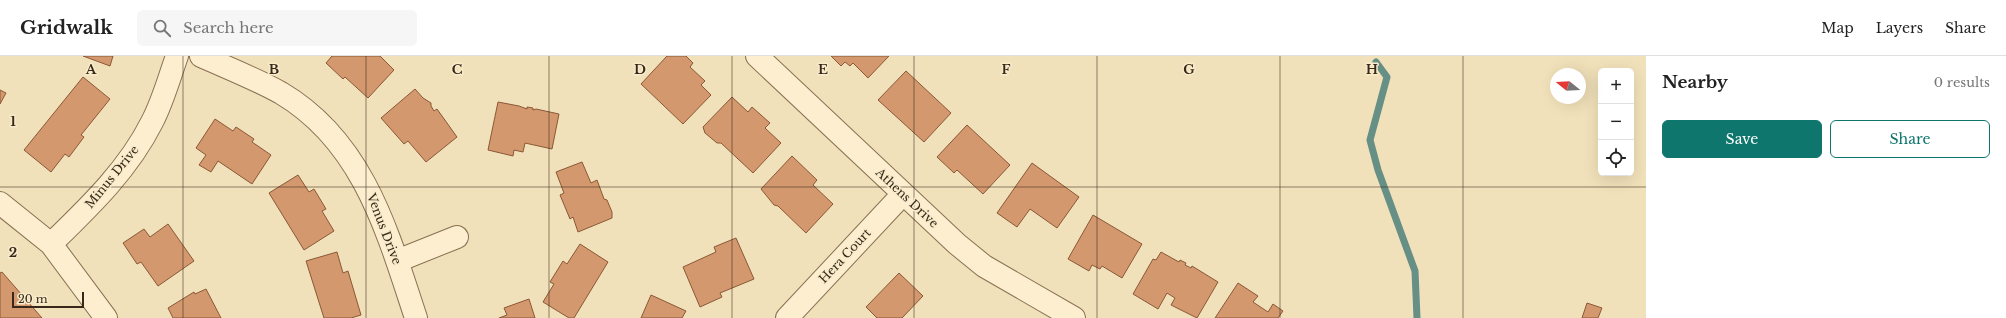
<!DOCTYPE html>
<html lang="en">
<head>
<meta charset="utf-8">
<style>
	:root { --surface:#fff; --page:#f6f6f6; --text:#222; --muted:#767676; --line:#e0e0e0; --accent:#0f766e }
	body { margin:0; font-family:"Libre Baskerville",serif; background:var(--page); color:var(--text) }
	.controls { position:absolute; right:12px; top:12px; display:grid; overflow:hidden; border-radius:6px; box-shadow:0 4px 16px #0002 }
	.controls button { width:36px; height:36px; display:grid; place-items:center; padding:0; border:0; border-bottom:1px solid var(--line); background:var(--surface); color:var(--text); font:20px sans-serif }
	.compass { position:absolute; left:1550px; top:12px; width:36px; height:36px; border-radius:50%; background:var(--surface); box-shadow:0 4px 16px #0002; rotate:288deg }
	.scale { position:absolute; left:12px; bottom:10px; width:72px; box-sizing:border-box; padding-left:4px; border:2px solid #37281a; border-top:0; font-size:11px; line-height:14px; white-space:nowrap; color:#37281a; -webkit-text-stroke:3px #f8ebca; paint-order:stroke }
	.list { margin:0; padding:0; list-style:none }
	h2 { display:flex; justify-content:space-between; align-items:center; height:52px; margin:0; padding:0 16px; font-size:17px }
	h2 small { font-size:13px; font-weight:400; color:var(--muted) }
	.actions { display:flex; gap:8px; padding:12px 16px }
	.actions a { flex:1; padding:9px 0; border:1px solid var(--accent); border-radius:6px; text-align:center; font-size:14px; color:var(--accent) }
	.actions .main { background:var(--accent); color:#fff }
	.icon { flex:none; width:22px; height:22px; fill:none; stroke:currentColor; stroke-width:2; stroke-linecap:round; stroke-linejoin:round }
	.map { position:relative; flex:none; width:1646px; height:262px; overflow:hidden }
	header { display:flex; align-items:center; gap:24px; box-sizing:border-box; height:56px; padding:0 20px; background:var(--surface); border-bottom:1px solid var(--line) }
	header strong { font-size:19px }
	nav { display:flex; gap:22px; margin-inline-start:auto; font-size:14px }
	.search { width:280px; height:36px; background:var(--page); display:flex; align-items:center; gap:10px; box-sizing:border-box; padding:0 14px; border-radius:6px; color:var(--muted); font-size:15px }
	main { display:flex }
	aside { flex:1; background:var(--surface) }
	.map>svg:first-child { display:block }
</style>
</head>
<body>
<header>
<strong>Gridwalk</strong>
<div class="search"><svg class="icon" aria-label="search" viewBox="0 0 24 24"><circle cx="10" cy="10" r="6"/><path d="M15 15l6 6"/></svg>Search here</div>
<nav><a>Map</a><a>Layers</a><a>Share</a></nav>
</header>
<main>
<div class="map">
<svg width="1646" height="262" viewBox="0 0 1646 262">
	<rect width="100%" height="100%" fill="#f1e1ba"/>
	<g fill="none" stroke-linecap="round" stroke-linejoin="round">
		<path stroke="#668f85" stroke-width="7" d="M1376 6 1387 21 1370 84 1378 114 1415 215 1417 262"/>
	</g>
	<path fill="#d3986d" stroke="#8a5837" d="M83 0H113L110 10Z
		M332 0H380L394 14 368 42 345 21 343 23 326 7Z
		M667 0H686L693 7 690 11 705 25 701 29 711 39 683 68 641 28Z
		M831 0H889L868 22 853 7 850 10 845 6 841 10Z
		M906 15 951 57 924 86 878 44Z
		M83 21 110 43 81 79 84 81 69 101 65 98 51 116 24 94Z
		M415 33 423 42 431 47V50L434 55 437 53 457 81 426 106 408 85 404 88 381 62Z
		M0 34 6 37 0 48Z
		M732 41 748 56 752 51 770 67 765 72 781 87 753 117 721 87H717L705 77 703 71Z
		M498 46 519 50 527 53V51L533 52V54L536 53 559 58 552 93 525 87 523 96 514 94 513 100 488 94Z
		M215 63 233 75 236 71 254 83 252 86 271 99 252 128 218 105 211 116 199 109 206 99 196 92Z
		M967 69 1010 109 983 138 957 114 954 117 937 101Z
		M792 100 817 124 813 129 833 148 806 177 778 150 774 149 761 133Z
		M582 106 591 127 597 124 604 143 607 144 612 156V162L578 176 573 161 570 163 560 139 564 137 556 116Z
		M1032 107 1079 141 1057 172 1030 153 1017 171 997 157Z
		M298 119 309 136 314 133 326 153 322 155 334 175 304 194 269 137Z
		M1093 159 1142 188 1122 222 1102 210 1100 213 1092 209 1089 215 1068 203Z
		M168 168 194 205 158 230 141 206 137 208 123 187 144 173 150 181Z
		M736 182 754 223 720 237 722 241 700 251 683 211 716 196 714 191Z
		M580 188 608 206 574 262H569L543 246 554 228 550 226 563 205 567 208Z
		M337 196 343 217 348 215 361 259 351 262H324L306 205Z
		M1161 196 1179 206 1180 204 1186 207 1185 209 1191 212 1192 210 1218 226 1197 262 1171 249 1175 242 1167 237 1158 253 1133 238 1153 203 1156 204Z
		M2 216 42 262H0V217Z
		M899 217 923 240 902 262H877L866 251Z
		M1238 227 1258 240 1253 246 1268 256 1273 248 1283 255 1278 262H1215Z
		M206 233 221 262H173L168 252 194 236 195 238Z
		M651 239 686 255 682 262H641Z
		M529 243 535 262H499L507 259 504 252Z
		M1587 247 1602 252 1598 262H1582Z"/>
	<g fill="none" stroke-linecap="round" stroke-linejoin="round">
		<g stroke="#897053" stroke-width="24">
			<path id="minor" d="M201 0C228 12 256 23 281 37 364 86 388 178 416 262
				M757 0 957 188 984 210 1074 262
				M0 147 51 188 106 262
				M51 188C89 151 128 114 152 66 163 45 169 22 177 0
				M397 205 457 181
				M787 262 903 138"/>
		</g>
		<use href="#minor" stroke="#fceece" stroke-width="22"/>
	</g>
	<path fill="none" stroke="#37281a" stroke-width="1" stroke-opacity="0.55" d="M183 0V262M366 0V262M549 0V262M732 0V262M914 0V262M1097 0V262M1280 0V262M1463 0V262M0 131H1646"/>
	<g text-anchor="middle" stroke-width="3" stroke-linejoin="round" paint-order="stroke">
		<g font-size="12" fill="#37281a" stroke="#f8ebca">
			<text transform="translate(112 121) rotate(-51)" y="4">Minus Drive</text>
			<text transform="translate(907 142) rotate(43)" y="4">Athens Drive</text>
			<text transform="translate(384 173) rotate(69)" y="4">Venus Drive</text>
			<text transform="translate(845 200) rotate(-47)" y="4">Hera Court</text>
		</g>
	</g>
	<g font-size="13" text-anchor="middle" font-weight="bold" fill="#37281a" stroke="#f8ebca" stroke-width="3" stroke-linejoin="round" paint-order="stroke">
		<text x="91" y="18">A</text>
		<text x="274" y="18">B</text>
		<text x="457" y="18">C</text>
		<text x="640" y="18">D</text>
		<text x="823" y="18">E</text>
		<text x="1006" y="18">F</text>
		<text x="1189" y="18">G</text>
		<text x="1372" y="18">H</text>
		<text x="13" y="70">1</text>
		<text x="13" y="201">2</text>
	</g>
</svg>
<div class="controls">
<button>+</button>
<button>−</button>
<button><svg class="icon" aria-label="locate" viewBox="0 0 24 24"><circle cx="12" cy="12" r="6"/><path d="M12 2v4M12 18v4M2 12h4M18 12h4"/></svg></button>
</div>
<svg class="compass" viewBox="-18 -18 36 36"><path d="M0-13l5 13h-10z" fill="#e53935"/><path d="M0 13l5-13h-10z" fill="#767676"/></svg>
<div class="scale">20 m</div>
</div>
<aside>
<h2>Nearby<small>0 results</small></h2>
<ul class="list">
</ul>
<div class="actions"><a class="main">Save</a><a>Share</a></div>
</aside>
</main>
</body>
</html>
